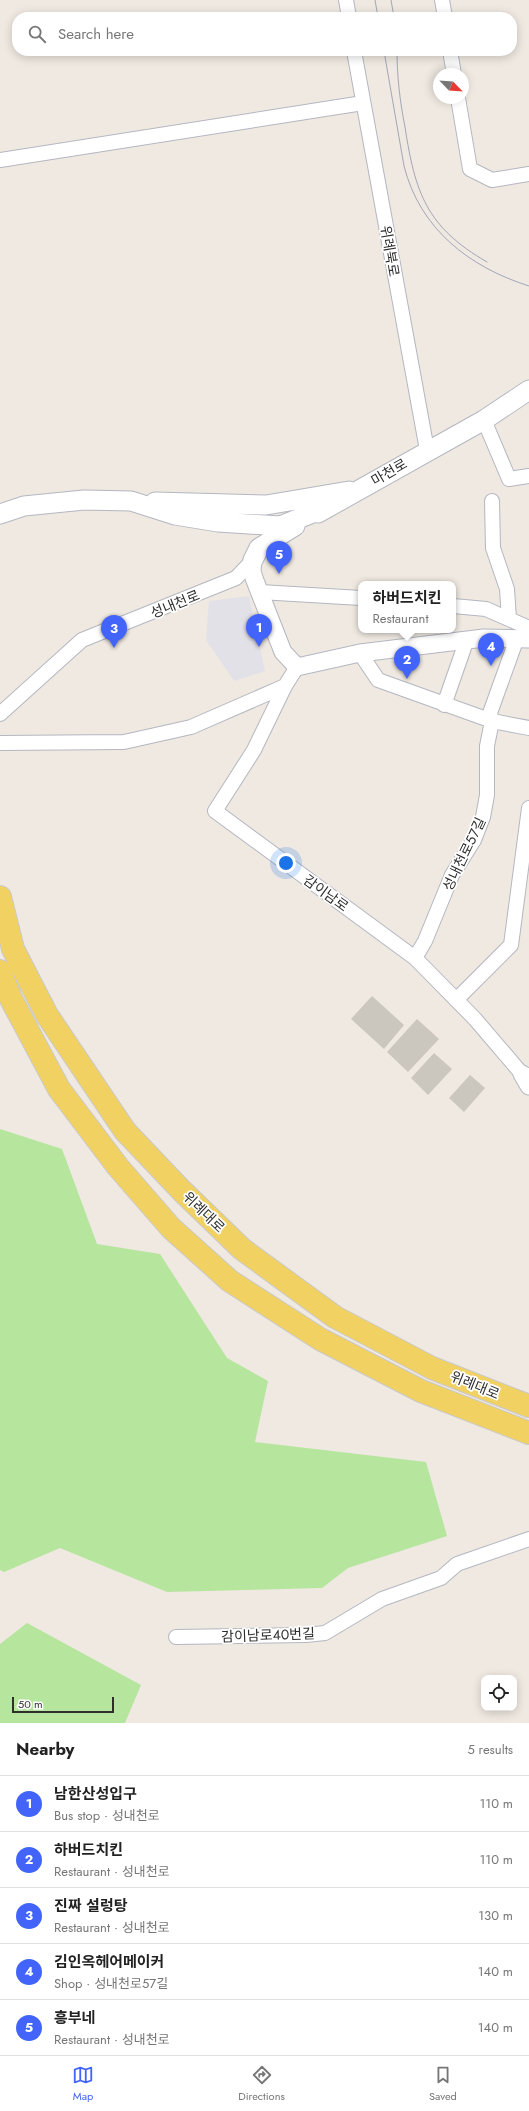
<!DOCTYPE html>
<html lang="en">
<head>
<meta charset="utf-8">
<style>
	:root { --surface:#fff; --page:#f6f6f6; --text:#222; --muted:#767676; --line:#e0e0e0; --accent:#4264fb }
	body { margin:0; font-family:Jost,"Noto Sans KR",sans-serif; background:var(--page); color:var(--text) }
	.controls { position:absolute; right:12px; bottom:12px; display:grid; overflow:hidden; border-radius:8px; box-shadow:0 2px 10px #0003 }
	.controls button { width:36px; height:36px; display:grid; place-items:center; padding:0; border:0; border-bottom:1px solid var(--line); background:var(--surface); color:var(--text); font:20px sans-serif }
	.compass { position:absolute; left:433px; top:68px; width:36px; height:36px; border-radius:50%; background:var(--surface); box-shadow:0 2px 10px #0003; rotate:115deg }
	.scale { position:absolute; left:12px; bottom:10px; width:102px; box-sizing:border-box; padding-left:4px; border:2px solid #2e2e2e; border-top:0; font-size:11px; line-height:14px; white-space:nowrap; color:#2e2e2e; -webkit-text-stroke:3px #fff; paint-order:stroke }
	.you { position:absolute; left:286px; top:863px; width:14px; height:14px; margin:-10px; border:3px solid #fff; border-radius:50%; background:#1a73e8; box-shadow:0 0 0 6px #1a73e833 }
	.badge { display:grid; place-items:center; width:26px; height:26px; border-radius:50%; background:var(--accent); color:#fff; font-size:13px; font-weight:700 }
	.pin { position:absolute; translate:-50% -33px; filter:drop-shadow(0 1px 2px #0008) }
	.pin::after { content:''; position:absolute; top:21px; width:14px; height:12px; background:inherit; clip-path:polygon(0 0,100% 0,50% 100%) }
	.popup { position:absolute; left:358px; top:581px; width:98px; height:52px; box-sizing:border-box; display:grid; place-content:center; border-radius:8px; background:var(--surface); filter:drop-shadow(0 1px 3px #0005); font-size:13px; white-space:nowrap; color:var(--muted) }
	.popup b { font-size:15px; color:var(--text) }
	.popup::after { content:''; position:absolute; left:50%; top:100%; margin-left:-8px; border:8px solid transparent; border-top-color:var(--surface) }
	.list { margin:0; padding:0; list-style:none }
	h2 { display:flex; justify-content:space-between; align-items:center; height:52px; margin:0; padding:0 16px; font-size:17px }
	h2 small { font-size:13px; font-weight:400; color:var(--muted) }
	.list li { display:grid; grid-template-columns:26px 1fr auto; gap:12px; align-items:center; box-sizing:border-box; height:56px; padding:0 16px; border-top:1px solid var(--line) }
	.list b { display:block; font-size:15px; white-space:nowrap }
	.list p { margin:0; font-size:13px; white-space:nowrap; color:var(--muted) }
	.list em { font-size:13px; font-style:normal; color:var(--muted) }
	.icon { flex:none; width:22px; height:22px; fill:none; stroke:currentColor; stroke-width:2; stroke-linecap:round; stroke-linejoin:round }
	.map { position:relative; flex:none; width:529px; height:1723px; overflow:hidden }
	.search { position:absolute; background:var(--surface); box-shadow:0 2px 10px #0003; left:12px; right:12px; top:12px; height:44px; display:flex; align-items:center; gap:10px; box-sizing:border-box; padding:0 14px; border-radius:16px; color:var(--muted); font-size:15px }
	.sheet { height:332px; background:var(--surface) }
	nav { display:flex; justify-content:space-around; align-items:center; box-sizing:border-box; height:56px; border-top:1px solid var(--line); background:var(--surface); font-size:11px; color:var(--muted) }
	nav a { display:grid; justify-items:center; gap:2px }
	nav .on { color:var(--accent) }
	.map>svg:first-child { display:block }
</style>
</head>
<body>
<div class="map">
<svg width="529" height="1723" viewBox="0 0 529 1723">
	<rect width="100%" height="100%" fill="#efe9e1"/>
	<path fill="#e3e1e8" d="M249 596 265 671 234 681 206 640 209 601Z"/>
	<path fill="#b6e59e" d="M0 1129 62 1149 97 1244 160 1254 227 1358 268 1381 255 1442 426 1462 447 1536 348 1568 322 1588 167 1592 60 1548 4 1572 0 1570Z
		M27 1623 141 1685 125 1723H0V1644Z"/>
	<path fill="#cbc7bf" d="M372 996 404 1025 384 1049 351 1019Z
		M417 1019 439 1039 408 1072 387 1052Z
		M434 1053 452 1069 428 1095 411 1078Z
		M470 1075 485 1088 464 1112 449 1098Z"/>
	<g fill="none" stroke-linecap="round" stroke-linejoin="round">
		<g stroke="#b4b7c1" stroke-width="16">
			<path id="minor" d="M346 0 349 17
				M442 0 445 17
				M354 51 427 450
				M450 51 454 74
				M458 98 470 169 492 180 529 174
				M0 160 363 103
				M484 420 509 479 529 476
				M492 501 493 548 507 589 509 619
				M260 592 361 598
				M453 606 486 609 529 628
				M360 653 378 680 492 721 529 728
				M285 686 254 750 215 811 415 958 475 1019 522 1074 529 1075
				M444 705 466 642
				M0 714 82 640 236 578 253 560
				M0 743 124 742 191 727 285 686 297 667
				M415 958 425 941 452 875 474 840 483 817 487 795V746L492 721 490 713 517 638
				M456 1000 511 945 529 808
				M176 1637 306 1635 325 1633 382 1599 441 1578 457 1564 529 1539"/>
		</g>
		<g stroke="#b4b7c1" stroke-width="19">
			<path id="tertiary" d="M253 560 252 571 254 578 283 652 297 667 360 653 484 638 529 639
				M522 1074 529 1086"/>
		</g>
		<g stroke="#b4b7c1" stroke-width="21">
			<path id="secondary" d="M155 502 266 505 349 491
				M318 513 484 420 529 390
				M0 514 24 506 84 500 131 501 175 515 218 522 280 526 328 507
				M253 560 259 548 295 526"/>
		</g>
		<g stroke="#c9c9c9" stroke-width="24">
			<path id="primary" d="M0 897 13 949 47 1015 125 1131 182 1191 242 1249 335 1317 432 1368 529 1406
				M0 971 11 999 59 1089 118 1167 171 1228 230 1281 320 1339 421 1391 529 1433"/>
		</g>
		<use href="#minor" stroke="#fff" stroke-width="14"/>
		<use href="#tertiary" stroke="#fff" stroke-width="17"/>
		<use href="#secondary" stroke="#fff" stroke-width="19"/>
		<use href="#primary" stroke="#f2d163" stroke-width="22"/>
		<path stroke="#a3a6b8" stroke-width="1" d="M375 0 378 17
			M391 0 394 17
			M384 51 404 166C420 229 469 267 529 286
			M397 51C397 77 400 102 405 127 415 192 426 227 487 262"/>
	</g>
	<g text-anchor="middle" stroke-width="3.5" stroke-linejoin="round" paint-order="stroke">
		<g font-size="14" fill="#2e2e2e" stroke="#fff">
			<text transform="translate(390 251) rotate(80)" y="5">위례북로</text>
			<text transform="translate(389 472) rotate(-30)" y="5">마천로</text>
			<text transform="translate(175 604) rotate(-22)" y="5">성내천로</text>
			<text transform="translate(464 854) rotate(-64)" y="5">성내천로57길</text>
			<text transform="translate(326 893) rotate(36)" y="5">감이남로</text>
			<text transform="translate(204 1212) rotate(44)" y="5">위례대로</text>
			<text transform="translate(475 1385) rotate(22)" y="5">위례대로</text>
			<text transform="translate(268 1635) rotate(-2)" y="5">감이남로40번길</text>
		</g>
	</g>
</svg>
<div class="controls">
<button><svg class="icon" aria-label="locate" viewBox="0 0 24 24"><circle cx="12" cy="12" r="6"/><path d="M12 2v4M12 18v4M2 12h4M18 12h4"/></svg></button>
</div>
<svg class="compass" viewBox="-18 -18 36 36"><path d="M0-13l5 13h-10z" fill="#e53935"/><path d="M0 13l5-13h-10z" fill="#767676"/></svg>
<div class="scale">50 m</div>
<div class="you"></div>
<div class="pin badge" style="left:259px;top:647px">1</div>
<div class="pin badge" style="left:407px;top:679px">2</div>
<div class="popup"><b>하버드치킨</b>Restaurant</div>
<div class="pin badge" style="left:114px;top:648px">3</div>
<div class="pin badge" style="left:491px;top:666px">4</div>
<div class="pin badge" style="left:279px;top:574px">5</div>
<div class="search"><svg class="icon" aria-label="search" viewBox="0 0 24 24"><circle cx="10" cy="10" r="6"/><path d="M15 15l6 6"/></svg>Search here</div>
</div>
<section class="sheet">
<h2>Nearby<small>5 results</small></h2>
<ul class="list">
<li><span class="badge">1</span><div><b>남한산성입구</b><p>Bus stop · 성내천로</p></div><em>110 m</em></li>
<li><span class="badge">2</span><div><b>하버드치킨</b><p>Restaurant · 성내천로</p></div><em>110 m</em></li>
<li><span class="badge">3</span><div><b>진짜 설렁탕</b><p>Restaurant · 성내천로</p></div><em>130 m</em></li>
<li><span class="badge">4</span><div><b>김인옥헤어메이커</b><p>Shop · 성내천로57길</p></div><em>140 m</em></li>
<li><span class="badge">5</span><div><b>흥부네</b><p>Restaurant · 성내천로</p></div><em>140 m</em></li>
</ul>
</section>
<nav>
<a class="on"><svg class="icon" aria-label="map" viewBox="0 0 24 24"><path d="M3 6l6-2 6 2 6-2v14l-6 2-6-2-6 2zM9 4v14M15 6v14"/></svg>Map</a>
<a><svg class="icon" aria-label="directions" viewBox="0 0 24 24"><path d="M12 3l9 9-9 9-9-9zM9 14v-3h6M13 9l2 2-2 2"/></svg>Directions</a>
<a><svg class="icon" aria-label="saved" viewBox="0 0 24 24"><path d="M7 4h10v16l-5-4-5 4z"/></svg>Saved</a>
</nav>
</body>
</html>
